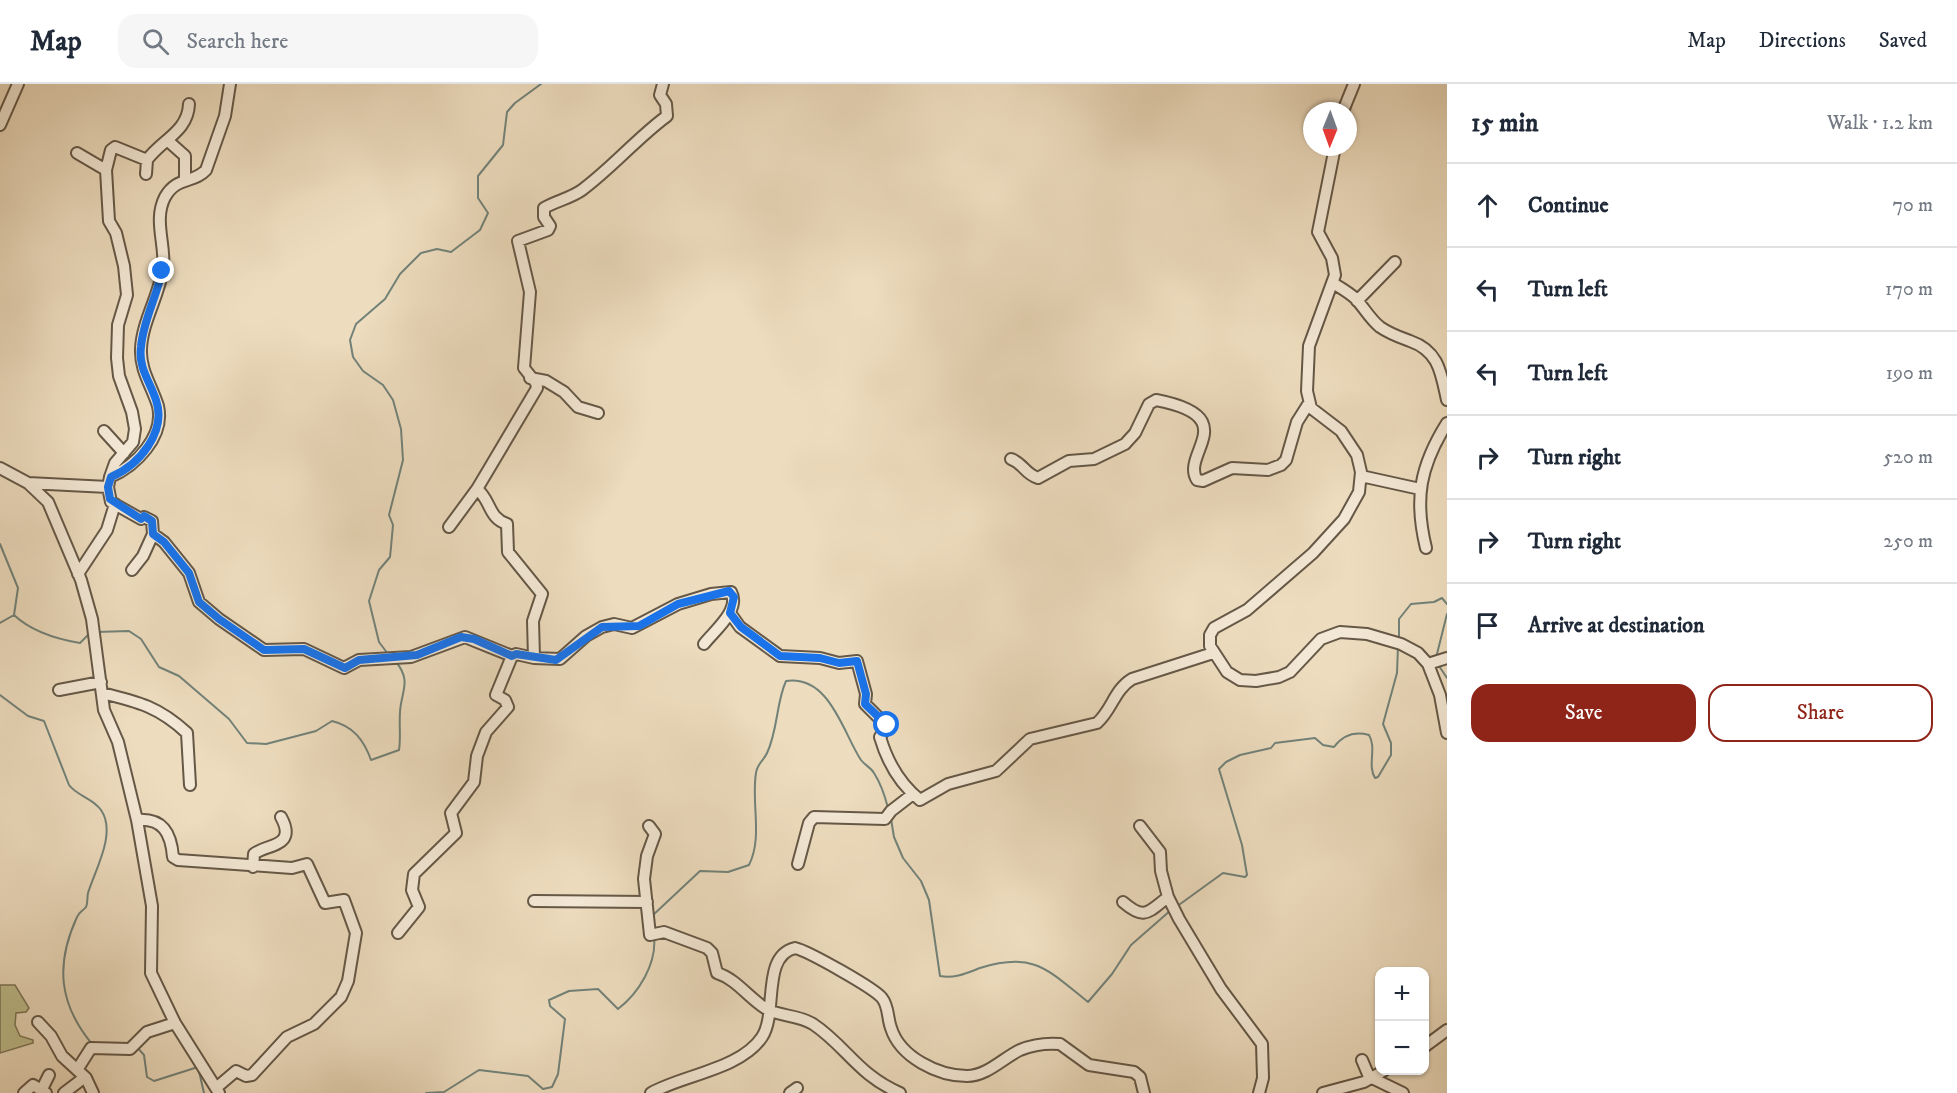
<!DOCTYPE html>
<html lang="en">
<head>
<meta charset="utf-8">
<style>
	:root { --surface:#fff; --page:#f6f6f7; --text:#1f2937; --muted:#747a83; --line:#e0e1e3; --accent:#8f2418 }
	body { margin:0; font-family:"IM FELL DW Pica",serif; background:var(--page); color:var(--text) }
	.controls { position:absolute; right:18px; bottom:18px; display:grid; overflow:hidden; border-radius:12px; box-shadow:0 2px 4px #0004 }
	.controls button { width:54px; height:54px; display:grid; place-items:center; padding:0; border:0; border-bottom:2px solid var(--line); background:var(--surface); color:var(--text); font:30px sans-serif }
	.compass { position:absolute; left:1303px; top:18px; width:54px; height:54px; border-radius:50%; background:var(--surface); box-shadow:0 2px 4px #0004; rotate:181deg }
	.stop { position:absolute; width:18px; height:18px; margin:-14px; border:4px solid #1a73e8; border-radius:50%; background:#fff }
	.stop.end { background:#1a73e8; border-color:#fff; box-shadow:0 2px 6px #0008 }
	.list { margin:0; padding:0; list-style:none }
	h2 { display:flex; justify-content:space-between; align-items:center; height:78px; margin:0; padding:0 24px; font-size:26px }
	h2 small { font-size:20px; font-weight:400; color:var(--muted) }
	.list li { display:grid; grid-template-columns:39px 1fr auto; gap:18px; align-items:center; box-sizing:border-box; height:84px; padding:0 24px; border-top:2px solid var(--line) }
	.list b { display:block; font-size:22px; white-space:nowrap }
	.list em { font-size:20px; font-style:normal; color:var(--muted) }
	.actions { display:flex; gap:12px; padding:18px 24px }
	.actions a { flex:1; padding:14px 0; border:2px solid var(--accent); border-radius:18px; text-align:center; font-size:21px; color:var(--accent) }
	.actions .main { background:var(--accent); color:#fff }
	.icon { flex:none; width:33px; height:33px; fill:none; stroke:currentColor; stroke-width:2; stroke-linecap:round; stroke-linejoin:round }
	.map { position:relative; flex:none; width:1447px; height:1009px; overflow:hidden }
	header { display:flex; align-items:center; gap:36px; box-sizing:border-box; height:84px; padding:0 30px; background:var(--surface); border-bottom:2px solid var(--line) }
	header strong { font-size:28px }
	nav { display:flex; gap:33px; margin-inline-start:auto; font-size:21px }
	.search { width:420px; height:54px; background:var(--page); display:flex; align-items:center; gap:15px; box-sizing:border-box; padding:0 21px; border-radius:18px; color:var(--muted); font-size:22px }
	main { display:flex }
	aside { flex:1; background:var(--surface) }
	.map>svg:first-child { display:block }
</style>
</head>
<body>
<header>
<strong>Map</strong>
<div class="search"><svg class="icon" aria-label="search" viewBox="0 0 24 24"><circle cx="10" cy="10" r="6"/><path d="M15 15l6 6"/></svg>Search here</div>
<nav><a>Map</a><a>Directions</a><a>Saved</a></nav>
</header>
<main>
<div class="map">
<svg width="1447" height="1009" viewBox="0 0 1447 1009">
	<rect width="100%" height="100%" fill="#eddcbe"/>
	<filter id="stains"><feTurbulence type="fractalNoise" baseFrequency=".00333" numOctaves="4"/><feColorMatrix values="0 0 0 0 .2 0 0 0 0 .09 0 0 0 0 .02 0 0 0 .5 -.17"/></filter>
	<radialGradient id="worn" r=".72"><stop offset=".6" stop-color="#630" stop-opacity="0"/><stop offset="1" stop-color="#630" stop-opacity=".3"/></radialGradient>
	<path fill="#bfbe8d" stroke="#7c7556" stroke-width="1.5" d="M0 901H15L29 924 26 928 16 929 15 941 20 952 33 956V959L0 969Z"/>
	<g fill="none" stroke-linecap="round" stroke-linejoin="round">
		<path stroke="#728279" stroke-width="2" d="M0 460 18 504 14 531C32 548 56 555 80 559L90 549
			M0 539 14 531
			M96 548 129 547 141 555 159 583 179 592 229 635 247 659 266 660 316 647 332 637C353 642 364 656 371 676L399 666C401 654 399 641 400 628 401 608 412 597 396 578
			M1399 557V535L1411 520 1434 518 1442 514 1447 520
			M388 570 379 558 369 517 379 486 390 473 391 463 393 441 389 431 403 376 401 345 393 316 383 301 363 287 353 273 350 256 356 240 385 215 400 190 421 169 437 165 451 168 480 146 488 129 478 114V92L503 61 507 28 515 19 541 0
			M1436 574 1447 530
			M1437 579 1447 594
			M0 611 28 632 44 637 69 701C77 712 93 714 101 726 117 749 95 786 88 809 87 813 88 819 86 823 83 827 79 828 77 833 55 881 59 920 92 960
			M891 735 894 753 903 774 921 797 929 816 940 892C954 895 967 889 980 884 1034 867 1048 886 1088 918L1112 890 1131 861 1171 826
			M1176 823 1223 789 1245 793 1247 791 1242 761 1219 685 1226 678 1240 671 1271 664 1275 659 1315 654 1323 661 1334 663C1343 651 1354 647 1369 651 1377 664 1367 681 1375 694L1378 693 1391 671V659L1383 640 1397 589 1398 562
			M652 832 700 787 728 788 749 781C763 753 751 719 756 689 757 680 764 676 767 669 778 646 776 619 786 597 830 591 843 649 861 676 865 681 871 684 874 689 881 700 885 712 888 724
			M136 962 144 971 147 993 154 997 198 983 204 1009
			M426 1009 444 1008 479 986 528 992 543 1005 552 1003 558 990 565 935 550 922 549 916 569 907 598 905 618 925C639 909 657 879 654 853"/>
		<g stroke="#655847" stroke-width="14">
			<path id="minor" d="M189 20C188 48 161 56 147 76L115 63 111 66 106 86 109 137 116 149 124 182 127 211 118 241 117 274 119 292 132 328 135 345 133 358 115 379 110 393 108 403 111 418 141 435 144 433 152 437 153 450 164 458 189 489 199 518 219 535 264 566 304 565 344 584 359 576 411 573 465 553 512 572 516 570 534 574 560 575 586 552 602 543 614 540 632 544 678 520 711 510 731 508C741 526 714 547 704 560
				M1343 27 1354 0
				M0 41 18 0
				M167 56 185 72V96
				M1335 63 1318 148 1332 174 1335 191 1309 262 1307 307 1311 324 1341 347 1357 371 1361 388 1359 408 1344 435 1313 469 1247 526 1214 544 1210 551V562L1227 588 1240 596 1256 597 1279 593 1290 588 1321 555 1340 548 1367 550 1401 560 1418 569 1428 580 1440 611 1447 649
				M77 69 106 86
				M146 90 147 76
				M1333 199C1341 204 1350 209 1356 215 1365 225 1370 235 1380 243 1390 250 1399 253 1410 257 1439 267 1441 289 1447 316
				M1357 217 1395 178
				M530 294 546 297 564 308 578 323 598 329
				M104 347 124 369
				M1011 375C1023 379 1025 390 1038 394L1069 377 1094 375 1125 360 1135 349 1149 320 1156 316C1245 333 1180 370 1197 396L1203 397 1232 384 1268 386 1281 381 1286 376 1297 338 1309 319
				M0 384 28 399 48 418 81 496 92 535 104 626 118 658 137 736 152 822 151 889 175 939 219 1009
				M1361 392 1420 405
				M110 393C136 382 165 352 158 322 152 302 140 287 141 265 142 238 159 212 163 185 166 161 153 136 165 113 177 92 193 100 206 86L225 32 230 0
				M28 399 108 403
				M449 443 477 405
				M1426 464C1414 415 1420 382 1447 339
				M132 486 143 472 153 450
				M78 490 107 446 115 420
				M730 529 740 543 780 572 820 574 839 579 857 577 866 610 865 620 887 642 880 653C887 677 900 700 920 716L948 700 996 687 1030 655 1097 639C1112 626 1114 606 1132 595L1213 569
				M534 574 533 537 542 510 508 468 507 440C488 434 491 416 477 405L537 304 536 299 524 284 530 208 518 157 548 146 550 142 544 133V124C556 117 571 114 582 106 613 83 637 54 667 32L666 20 660 11 663 0
				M1428 580 1447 574
				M59 606 101 598
				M102 609C139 618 159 623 187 649L190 701
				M137 736C163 734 171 749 173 773L178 776 292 784 307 780 325 819 344 816 356 849 348 897 341 913 314 940 287 953 252 991 246 992 236 987 216 1004
				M649 742 655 750 647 772 644 795 650 851 664 848 707 864 712 869 717 889C736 895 748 913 765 924 779 933 797 930 813 940 846 962 858 991 900 1009
				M1140 742 1160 768 1161 787 1168 813 1179 835 1221 905 1262 960 1263 994 1259 1009
				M798 780 809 739 814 733 885 735 891 727 913 710
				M253 783 254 770C265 760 298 764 281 733
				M534 817 647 818
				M1123 818C1145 837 1148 828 1168 813
				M398 849 419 823 412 806 414 790 456 749 451 729 474 698 477 672 486 648 508 623 505 616 496 611 512 572
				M38 938 51 952 62 972 86 994 93 1009
				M1424 963 1447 946
				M1362 976 1370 995
				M77 986 91 964 130 965 147 948 175 939
				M1372 994 1403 1009
				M42 1005 49 991
				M24 1009 33 1001 46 1009
				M64 1009 85 993
				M651 1009C683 991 741 985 762 953 778 929 761 872 795 864 808 867 874 904 882 914 889 923 887 933 891 944 900 973 938 992 967 992 987 992 1003 974 1020 966 1032 961 1048 959 1060 960L1089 981 1134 988 1140 993 1144 1009
				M790 1009 797 1004
				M1323 1009 1364 998 1385 986"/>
		</g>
		<use href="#minor" stroke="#f3e8d5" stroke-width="10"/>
	</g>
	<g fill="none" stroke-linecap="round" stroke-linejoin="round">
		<path stroke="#1a73e8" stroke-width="8" d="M162 187C157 212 143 237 141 263 138 283 150 298 156 316 167 348 139 381 111 393L108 403 110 415 141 435 144 432 152 437 153 450 164 458 189 489 199 518 219 535 264 566 304 565 345 584 359 576 417 571 461 553 474 555 512 572 516 570 556 576 602 543 639 542 678 520 729 507 734 513 730 529 741 543 780 572 820 574 839 579 857 577 866 610 865 620 887 641"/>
	</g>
	<rect width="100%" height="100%" filter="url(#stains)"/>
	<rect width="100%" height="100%" fill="url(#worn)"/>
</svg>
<div class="controls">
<button>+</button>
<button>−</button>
</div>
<svg class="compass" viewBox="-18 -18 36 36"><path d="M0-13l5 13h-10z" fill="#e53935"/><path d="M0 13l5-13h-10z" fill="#747a83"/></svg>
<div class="stop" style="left:887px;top:641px"></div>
<div class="stop end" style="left:162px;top:187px"></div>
</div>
<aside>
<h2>15 min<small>Walk · 1.2 km</small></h2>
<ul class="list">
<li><svg class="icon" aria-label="ahead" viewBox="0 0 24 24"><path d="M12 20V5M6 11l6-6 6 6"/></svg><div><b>Continue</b></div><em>70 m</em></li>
<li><svg class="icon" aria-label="left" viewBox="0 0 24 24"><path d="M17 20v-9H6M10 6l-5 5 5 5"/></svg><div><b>Turn left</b></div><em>170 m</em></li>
<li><svg class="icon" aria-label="left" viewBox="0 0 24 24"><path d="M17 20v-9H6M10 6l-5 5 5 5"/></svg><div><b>Turn left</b></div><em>190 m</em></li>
<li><svg class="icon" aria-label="right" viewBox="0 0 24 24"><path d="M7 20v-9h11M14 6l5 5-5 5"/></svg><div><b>Turn right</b></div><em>520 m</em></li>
<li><svg class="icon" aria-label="right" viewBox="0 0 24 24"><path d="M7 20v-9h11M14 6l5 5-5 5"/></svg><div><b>Turn right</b></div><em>250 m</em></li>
<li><svg class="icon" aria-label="arrive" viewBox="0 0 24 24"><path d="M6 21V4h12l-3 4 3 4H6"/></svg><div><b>Arrive at destination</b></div></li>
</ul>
<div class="actions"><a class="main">Save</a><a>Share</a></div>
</aside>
</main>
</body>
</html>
